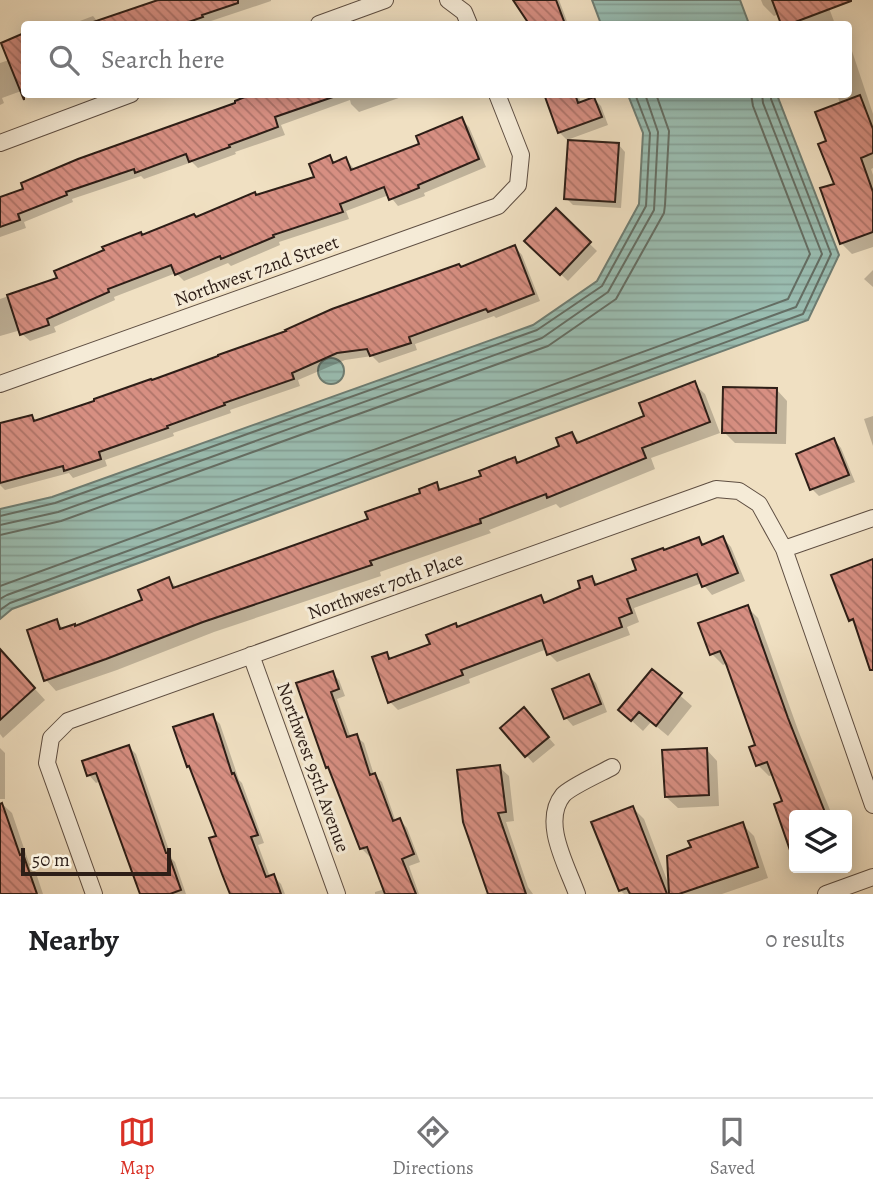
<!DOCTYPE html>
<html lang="en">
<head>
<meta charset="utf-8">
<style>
	:root { --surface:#fff; --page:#f2f2f2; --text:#202124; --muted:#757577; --line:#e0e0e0; --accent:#d93025 }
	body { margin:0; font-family:Alegreya,serif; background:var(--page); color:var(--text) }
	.controls { position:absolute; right:21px; bottom:21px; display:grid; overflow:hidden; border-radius:7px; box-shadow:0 4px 18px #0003 }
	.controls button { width:63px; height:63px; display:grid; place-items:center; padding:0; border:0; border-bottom:2px solid var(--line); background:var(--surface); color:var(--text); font:35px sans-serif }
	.scale { position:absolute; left:21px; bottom:18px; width:150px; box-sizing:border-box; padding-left:7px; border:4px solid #2d1e17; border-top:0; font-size:19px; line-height:24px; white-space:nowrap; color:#2d1e17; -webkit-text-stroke:5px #f5ebd7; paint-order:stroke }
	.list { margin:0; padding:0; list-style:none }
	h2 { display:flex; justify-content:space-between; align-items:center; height:91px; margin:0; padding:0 28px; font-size:30px }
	h2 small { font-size:23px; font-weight:400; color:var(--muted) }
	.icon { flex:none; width:38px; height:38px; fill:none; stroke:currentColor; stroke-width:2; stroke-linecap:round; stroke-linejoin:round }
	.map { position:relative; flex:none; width:873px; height:894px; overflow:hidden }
	.search { position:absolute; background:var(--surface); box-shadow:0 4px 18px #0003; left:21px; right:21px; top:21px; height:77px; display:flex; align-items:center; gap:18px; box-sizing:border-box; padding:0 24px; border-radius:7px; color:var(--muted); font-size:26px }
	.sheet { height:203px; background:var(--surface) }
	nav { display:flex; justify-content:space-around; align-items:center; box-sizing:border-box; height:98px; border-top:2px solid var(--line); background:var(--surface); font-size:19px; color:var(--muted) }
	nav a { display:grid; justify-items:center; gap:4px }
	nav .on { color:var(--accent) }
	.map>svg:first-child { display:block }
</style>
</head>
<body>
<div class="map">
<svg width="873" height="894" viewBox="0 0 873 894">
	<defs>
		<pattern id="water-rules" width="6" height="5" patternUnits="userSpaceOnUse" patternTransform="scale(1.75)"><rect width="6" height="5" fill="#9abdb1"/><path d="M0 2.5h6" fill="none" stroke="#85a298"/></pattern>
		<pattern id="building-back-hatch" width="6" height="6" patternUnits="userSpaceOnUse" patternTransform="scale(1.75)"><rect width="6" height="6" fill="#d78f82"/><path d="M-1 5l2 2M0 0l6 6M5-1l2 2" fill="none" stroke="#af7469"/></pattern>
	</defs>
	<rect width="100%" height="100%" fill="#f0e0c2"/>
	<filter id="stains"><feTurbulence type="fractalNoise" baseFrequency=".00286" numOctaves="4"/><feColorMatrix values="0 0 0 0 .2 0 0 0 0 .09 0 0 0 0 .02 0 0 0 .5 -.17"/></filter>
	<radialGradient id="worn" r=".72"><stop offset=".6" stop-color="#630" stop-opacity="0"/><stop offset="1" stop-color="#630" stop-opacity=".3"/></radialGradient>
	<path fill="url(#water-rules)" stroke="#6e7d73" stroke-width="2" d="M592 0H740L749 24H601Z
		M628 95H777L839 255 808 320 12 609 0 619V509L52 497 533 325 597 281 639 204 643 133Z
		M318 371a13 13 0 1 1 26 0a13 13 0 1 1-26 0Z"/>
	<path fill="#0003" d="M167 0H271V1L208 22 209 24H72L93 16 98 22Z
		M515 0H559L568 24H527L530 23Z
		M761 0H826L835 24H783L779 14 774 16 763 5Z
		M24 35V90L2 98 4 103 0 105V63L9 60 3 44Z
		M848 39 873 114V168L871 169 873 175V247L852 254 841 243 836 185 828 142 840 104 837 94H848Z
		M260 94H410L359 112 351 104 350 100 281 125 285 135 235 152 236 154 198 168 192 162 144 179 141 176 72 199 73 202 24 222 26 228 0 237V199Z
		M545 94H578L581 103 594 99 601 106 608 125 567 140 559 132Z
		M461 119 469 127 486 167 424 193 425 196 398 206 389 195 346 211 349 219 279 242 280 245 231 266 228 263 184 281 176 273 114 297 115 300 54 327 56 332 30 341 22 334 21 330 0 336V299L59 279 143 237 316 178 329 157 335 163 346 159 355 170 421 144Z
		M618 144 625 152 621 208 573 205 566 198Z
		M556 211 597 251 568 281 526 241Z
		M515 247 522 255 540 301 496 318 494 316 415 344 417 350 379 363 372 356 345 360 298 380 300 386 230 410 231 413 173 433 174 436 105 460 107 466 73 478 69 473 5 490 0 485V425L32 417 37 422 462 268Z
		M873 270V287L864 279Z
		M694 384 705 394 720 433 651 458 655 469 560 508 556 504 489 530 491 533 380 572 381 576 214 632 117 670 56 691 46 680 56 621 64 629 76 628 144 601 169 579 177 588 370 520 423 494 436 484 443 491 483 477 514 459 519 464 561 447 572 434 581 443 646 417Z
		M776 389 787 401 786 444 735 443 724 432Z
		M873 416V446L864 419Z
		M834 440 841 448 855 482 819 496 812 489Z
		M723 538 731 547 745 581 712 595 702 583 634 608 639 622 627 627 630 635 557 662 549 654 547 649 469 679 470 683 398 710 390 702 387 654 392 659 432 646 459 629 540 597 547 603 583 589 592 578 599 585 639 571 665 552 699 539 705 545Z
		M747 607 758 618 798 730 832 815H794V840L785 830 784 802 773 775 769 776 758 765 757 746 728 663 723 665 712 654Z
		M0 663 17 669 45 700 3 738 0 734Z
		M652 671 692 706 668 736 651 722 643 731 620 710Z
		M332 673 339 680 345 696 337 699 351 738 356 736 364 743 374 775 382 782 396 822 400 820 407 828 420 862 409 866 419 894H375V892L385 889 372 854 369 856 361 848 332 772 327 767 298 684Z
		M589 676 596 683 607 712 573 726 566 718 554 690Z
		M212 716 220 724 239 780 242 783 264 843 258 845 270 877 273 876 281 884 285 894H231L211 839 218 837 193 771 188 766Z
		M531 717 555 745 533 763 502 728Z
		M129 747 136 754 172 859 175 862 186 894H140L101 781 96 783 89 775Z
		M0 748 5 753V799H0Z
		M706 749 717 761 719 806 678 808 666 797Z
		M499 767 509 776 514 821 506 822 528 887 533 894H484L490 892Z
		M0 802 12 813 29 863 34 867 43 894H0Z
		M633 808 644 819 670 888 742 824 754 836 768 878 722 894H624L620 890Z"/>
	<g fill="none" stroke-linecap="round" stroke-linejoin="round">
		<path stroke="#646e64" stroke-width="2" d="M0 516 55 503 537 330 602 286 646 206 650 133 635 94
			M0 525 58 512 542 338 608 292 654 210 658 132 645 94
			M0 535 61 521 548 346 616 299 664 213 665 205 669 131 656 94
			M0 586 788 299 810 254 753 106 751 94
			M0 599 7 595 796 307 822 254 763 103 762 94
			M0 610 10 603 803 314 831 254 771 99V94"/>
	</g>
	<path fill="url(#building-back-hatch)" stroke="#2d1e17" stroke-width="2" d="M158 0H238V3L202 15 203 17 183 24H94L93 22Z
		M513 0H556L565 24H529Z
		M772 0H851V1L790 24H781Z
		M24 33V100L1 43Z
		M252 94H333V97L275 117 278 127 229 145 230 147 189 162 186 154 135 173 134 169 66 192 67 195 18 214 20 220 0 227V197L23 189 21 183 78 159 235 103V101Z
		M544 94H575L578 103 594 97 602 117 558 133Z
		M860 95 873 129V153L861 158 873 192V232L840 244 820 188 834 184 818 144 826 141 815 112Z
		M462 117 479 159 418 185 419 188 389 200 384 187 340 204 343 212 273 235 274 237 221 259 220 256 175 275 171 265 108 289 109 292 47 319 49 325 20 335 7 295 57 278 54 271 104 250 102 247 141 232 142 235 194 214 196 217 255 192 256 195 314 177 309 164 330 155 333 163 346 157 351 170 419 144 416 136Z
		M568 140 619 143 615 202 564 199Z
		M556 208 591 242 560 275 524 241Z
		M515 245 534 294 488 312 486 309 409 337 411 343 370 356 367 349 337 353 292 373 294 379 224 403 225 405 167 426 168 428 99 452 101 459 64 471 63 466 0 483V423L32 415 34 421 94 401V399L151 379 152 380 218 356V355L286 331 285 330 332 309 459 264 461 267Z
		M695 381 710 422 642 448 646 458 547 498 546 494 480 519 481 523 370 561 372 565 203 622 106 659 44 681 27 630 57 619 60 629 75 624V626L142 600 138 590 169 577 173 588 368 519 365 512 420 493 419 489 437 482 439 490 481 476 479 471 515 457 517 463 559 446 556 438 572 432 577 443 644 416 639 403Z
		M723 387 777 388 776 433H722Z
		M834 438 849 475 810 490 796 454Z
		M723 536 738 573 702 587 697 574 627 599 632 613 619 618 622 627 547 655 542 640 461 670 463 675 388 703 372 657 387 652 389 659 430 644 426 635 456 623 457 627 541 595 544 603 580 588 578 581 592 576 595 585 636 570 632 559 663 548 664 550 699 537 702 545Z
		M873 559V670H870L853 619 849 621 831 575Z
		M748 605 788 718 826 815H794V856H792L774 804 782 801 767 762 756 766 749 747 755 745 726 664 720 651 710 655 698 623Z
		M0 649 35 688 0 720Z
		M652 669 682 693 656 726 639 712 631 721 618 710Z
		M333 671 339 689 331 692 347 737 357 734 370 775 375 773 393 821 400 818 414 854 402 859 416 894H385L367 847 360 849 328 767 326 768 296 683Z
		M589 674 601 704 564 719 552 689Z
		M524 707 549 737 525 757 500 728Z
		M213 714 232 774 234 773 258 835 251 837 266 877 274 874 281 894H230L222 874 209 838 216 836 189 766 187 767 173 727Z
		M129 745 166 853H168L181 890 170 894H140L96 773 87 776 82 761Z
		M707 748 709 795 665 797 662 750Z
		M500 765 506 812 498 813 526 894H488L463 822 457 770Z
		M2 803 20 855 23 854 37 894H0V804Z
		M633 806 652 855 667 894H630L627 888 619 891 591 822Z
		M743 822 758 867 679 894H669L667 856 691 847 688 841Z"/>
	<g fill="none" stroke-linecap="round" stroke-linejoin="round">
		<g stroke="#5e4e42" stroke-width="18">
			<path id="minor" d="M448 0 464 12 469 24
				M319 24 385 0
				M0 143 131 94
				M0 384 498 206 518 185 521 155 497 94
				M784 549 873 518
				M251 655 337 894
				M94 894 47 763 51 738 68 721 716 489 739 491 759 504 784 549 873 805
				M577 894C567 866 541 822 563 795 570 787 601 773 612 767
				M826 894 873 877"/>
		</g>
		<use href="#minor" stroke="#f5ebd7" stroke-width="16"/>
	</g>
	<g text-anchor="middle" stroke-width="6" stroke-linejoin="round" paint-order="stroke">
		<g font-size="19" fill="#2d1e17" stroke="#f5ebd7">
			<text transform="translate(256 270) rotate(-20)" y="7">Northwest 72nd Street</text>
			<text transform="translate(385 585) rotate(-20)" y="7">Northwest 70th Place</text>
			<text transform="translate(314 767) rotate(70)" y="7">Northwest 95th Avenue</text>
		</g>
	</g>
	<rect width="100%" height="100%" filter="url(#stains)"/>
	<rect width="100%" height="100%" fill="url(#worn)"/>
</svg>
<div class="controls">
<button><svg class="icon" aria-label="layers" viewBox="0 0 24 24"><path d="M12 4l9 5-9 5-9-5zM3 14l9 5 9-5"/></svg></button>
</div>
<div class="scale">50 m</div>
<div class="search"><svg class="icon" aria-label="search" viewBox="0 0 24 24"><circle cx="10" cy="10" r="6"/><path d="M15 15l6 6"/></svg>Search here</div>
</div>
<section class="sheet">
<h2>Nearby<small>0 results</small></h2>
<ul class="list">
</ul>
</section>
<nav>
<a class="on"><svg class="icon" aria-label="map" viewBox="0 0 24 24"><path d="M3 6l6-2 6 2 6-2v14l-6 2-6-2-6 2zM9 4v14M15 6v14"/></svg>Map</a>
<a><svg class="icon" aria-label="directions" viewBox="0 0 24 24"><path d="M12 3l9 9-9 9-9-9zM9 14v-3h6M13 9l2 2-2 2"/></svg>Directions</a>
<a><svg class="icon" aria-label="saved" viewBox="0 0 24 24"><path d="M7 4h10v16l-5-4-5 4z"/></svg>Saved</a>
</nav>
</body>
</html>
